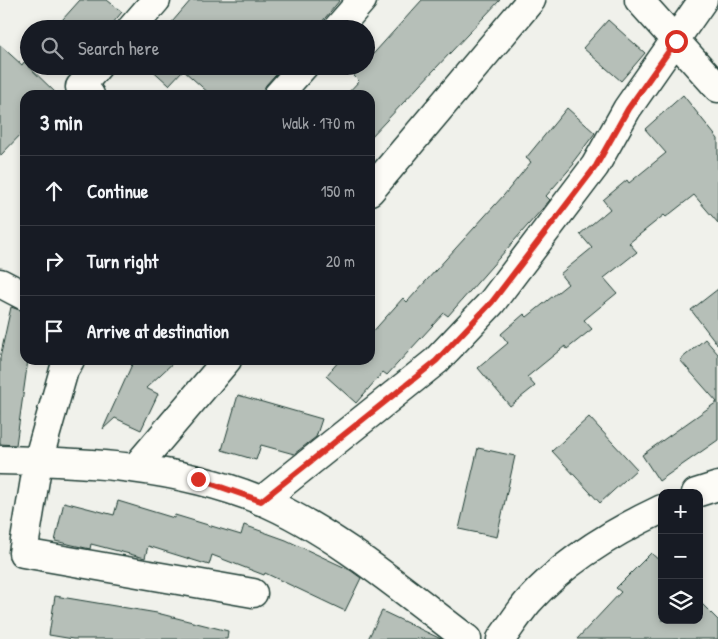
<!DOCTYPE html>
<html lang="en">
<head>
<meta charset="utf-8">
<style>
	:root { --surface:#171b24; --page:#242831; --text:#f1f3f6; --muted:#9ea1a6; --line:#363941 }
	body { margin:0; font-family:"Patrick Hand",sans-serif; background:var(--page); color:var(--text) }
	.controls { position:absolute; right:15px; bottom:15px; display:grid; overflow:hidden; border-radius:10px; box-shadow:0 2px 8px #0003 }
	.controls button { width:45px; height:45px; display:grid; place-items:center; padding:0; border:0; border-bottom:1px solid var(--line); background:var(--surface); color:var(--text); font:25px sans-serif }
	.stop { position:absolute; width:15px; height:15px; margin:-11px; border:4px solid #d93025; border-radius:50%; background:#fff }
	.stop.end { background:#d93025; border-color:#fff; box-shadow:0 1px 5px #0008 }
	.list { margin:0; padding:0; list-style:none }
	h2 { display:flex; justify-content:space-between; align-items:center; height:65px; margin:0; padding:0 20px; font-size:21px }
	h2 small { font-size:16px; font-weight:400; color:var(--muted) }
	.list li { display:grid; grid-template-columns:32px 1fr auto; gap:15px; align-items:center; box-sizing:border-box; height:70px; padding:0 20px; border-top:1px solid var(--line) }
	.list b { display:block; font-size:19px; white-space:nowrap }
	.list em { font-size:16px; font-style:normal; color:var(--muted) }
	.icon { flex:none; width:28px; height:28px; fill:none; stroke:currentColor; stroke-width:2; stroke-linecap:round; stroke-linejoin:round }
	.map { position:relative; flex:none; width:718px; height:639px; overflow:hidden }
	.search { position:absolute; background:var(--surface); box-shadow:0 2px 8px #0003; left:20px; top:20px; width:355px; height:55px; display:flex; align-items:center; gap:12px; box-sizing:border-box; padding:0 18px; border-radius:28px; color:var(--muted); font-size:19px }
	.panel { position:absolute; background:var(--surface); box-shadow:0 2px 8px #0003; left:20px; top:90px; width:355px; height:275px; border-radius:15px }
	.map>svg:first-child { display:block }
</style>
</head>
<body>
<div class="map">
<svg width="718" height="639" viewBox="0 0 718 639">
	<rect width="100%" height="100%" fill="#f0f1eb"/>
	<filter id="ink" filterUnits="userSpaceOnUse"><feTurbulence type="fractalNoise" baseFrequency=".02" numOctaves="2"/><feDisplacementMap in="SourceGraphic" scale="10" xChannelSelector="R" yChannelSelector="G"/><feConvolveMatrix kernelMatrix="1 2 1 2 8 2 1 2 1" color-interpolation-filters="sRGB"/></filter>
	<g filter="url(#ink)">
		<path fill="#b6bfb8" stroke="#1f3d34" d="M80 0H107L122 12 108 29H54Z
			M191 0H340L316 29H166Z
			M422 0H500L370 138V95H346L359 81 354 76 363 66H366V62Z
			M608 20 645 53 621 81 583 48Z
			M0 45 22 65 24 62 58 95H25V130L0 156Z
			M148 66H283L266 85 261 95H211L183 70 169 85Z
			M683 95 718 139V223L694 195 666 217 664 215 629 243 637 252 604 278 617 293 584 320 592 329 567 349 565 346 527 377 535 386 510 406 478 368 508 343 501 334 524 314 527 317 568 284 560 274 592 248 580 234 610 209 603 200 627 180 629 183 666 153 645 129Z
			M567 108 595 133 573 162 574 164 546 196 550 200 448 316 444 313 387 375 383 372 356 403 326 376 340 360H370V335L403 298 407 302 504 195 531 162 526 158Z
			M718 289V345L691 310Z
			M11 307 25 312V360H28L16 445 0 444V358Z
			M705 339 718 354V440L659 481 642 455 717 402 680 360Z
			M134 360H176L146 388 158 394 141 430 115 418 103 429Z
			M238 395 322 419 316 437 294 454 261 445 256 460 222 450Z
			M589 417 637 469 600 503 552 451Z
			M478 448 515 456 497 537 459 529Z
			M118 501 174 518 175 515 241 535 244 525 286 540 350 570 361 578 345 611 265 573 264 575 212 555 209 565 148 546 145 558 91 544 90 549 55 541 64 502 114 515Z
			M651 553 662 563V620H699V601L718 620V639H577L621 592 616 588Z
			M55 596 157 613 228 631 227 639H73L49 635Z
			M382 611 441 639H368Z"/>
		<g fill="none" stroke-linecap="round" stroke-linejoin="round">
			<g stroke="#1f3d34" stroke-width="31">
				<path id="minor" d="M639 0 718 88
					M131 29 156 0
					M337 29 362 0
					M90 95 80 87 98 66
					M278 95 304 66
					M370 191 531 0
					M0 283 25 296
					M70 360 64 370 38 461 23 553 253 593
					M136 467 227 360
					M261 501 436 361 492 302 595 166 627 109 703 0"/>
			</g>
			<g stroke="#1f3d34" stroke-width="31">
				<path id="tertiary" d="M0 460C90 462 176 466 260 500 332 530 405 592 467 639
					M696 493 718 486
					M501 639C510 627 518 614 528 602 564 561 613 532 662 509"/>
			</g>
			<use href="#minor" stroke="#fdfcf7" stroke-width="28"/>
			<use href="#tertiary" stroke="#fdfcf7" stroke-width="28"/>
		</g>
	</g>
	<g fill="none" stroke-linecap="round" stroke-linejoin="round" filter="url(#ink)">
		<path stroke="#d93025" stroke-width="6" d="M198 479 261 501 436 361 492 302 596 166 628 109 676 41"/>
	</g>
</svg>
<div class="controls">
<button>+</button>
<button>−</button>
<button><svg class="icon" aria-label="layers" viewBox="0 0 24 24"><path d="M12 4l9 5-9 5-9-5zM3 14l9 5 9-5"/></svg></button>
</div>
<div class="stop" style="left:676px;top:41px"></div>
<div class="stop end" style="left:198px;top:479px"></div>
<div class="search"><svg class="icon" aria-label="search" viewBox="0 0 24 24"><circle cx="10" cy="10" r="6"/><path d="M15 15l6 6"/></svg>Search here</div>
<section class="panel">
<h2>3 min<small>Walk · 170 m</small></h2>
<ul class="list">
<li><svg class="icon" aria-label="ahead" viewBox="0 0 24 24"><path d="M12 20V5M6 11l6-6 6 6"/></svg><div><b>Continue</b></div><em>150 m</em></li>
<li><svg class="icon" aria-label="right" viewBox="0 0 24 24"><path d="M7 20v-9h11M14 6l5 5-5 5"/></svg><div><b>Turn right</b></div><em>20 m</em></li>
<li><svg class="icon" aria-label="arrive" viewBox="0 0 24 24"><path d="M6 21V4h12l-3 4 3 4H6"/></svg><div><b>Arrive at destination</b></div></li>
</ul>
</section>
</div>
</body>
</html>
